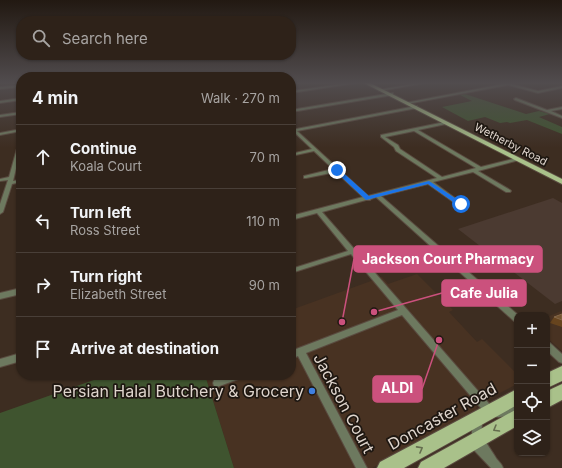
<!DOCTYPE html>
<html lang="en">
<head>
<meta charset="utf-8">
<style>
	:root { --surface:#2e2219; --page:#362a22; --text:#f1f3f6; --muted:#a7a4a2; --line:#493f38 }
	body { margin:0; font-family:Inter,sans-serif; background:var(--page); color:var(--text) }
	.controls { position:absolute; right:12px; bottom:12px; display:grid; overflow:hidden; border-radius:8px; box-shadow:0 1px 3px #0004 }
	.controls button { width:36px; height:36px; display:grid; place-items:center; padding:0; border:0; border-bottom:1px solid var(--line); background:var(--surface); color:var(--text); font:20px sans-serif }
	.stop { position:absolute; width:12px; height:12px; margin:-9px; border:3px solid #1a73e8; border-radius:50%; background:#fff }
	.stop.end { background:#1a73e8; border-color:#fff; box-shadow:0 1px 4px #0008 }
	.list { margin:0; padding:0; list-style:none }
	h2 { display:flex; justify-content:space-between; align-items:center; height:52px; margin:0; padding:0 16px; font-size:17px }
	h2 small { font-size:13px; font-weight:400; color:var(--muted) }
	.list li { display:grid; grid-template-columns:26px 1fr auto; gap:12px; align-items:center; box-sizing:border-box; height:64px; padding:0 16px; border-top:1px solid var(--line) }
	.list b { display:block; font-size:15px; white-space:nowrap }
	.list p { margin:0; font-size:13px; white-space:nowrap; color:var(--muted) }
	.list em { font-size:13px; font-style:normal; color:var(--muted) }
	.icon { flex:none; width:22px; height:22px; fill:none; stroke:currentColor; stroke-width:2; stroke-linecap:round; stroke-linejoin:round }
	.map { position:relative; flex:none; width:562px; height:468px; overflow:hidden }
	.search { position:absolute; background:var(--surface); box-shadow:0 1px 3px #0004; left:16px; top:16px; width:280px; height:44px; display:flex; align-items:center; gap:10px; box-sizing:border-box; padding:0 14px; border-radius:16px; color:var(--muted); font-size:15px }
	.panel { position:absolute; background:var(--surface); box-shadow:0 1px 3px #0004; left:16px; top:72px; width:280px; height:308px; border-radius:16px }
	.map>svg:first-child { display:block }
</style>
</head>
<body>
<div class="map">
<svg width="562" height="468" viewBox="0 0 562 468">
	<rect width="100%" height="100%" fill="#3d2d21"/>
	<path fill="#483222" d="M417 274 453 310 449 312 477 342 482 339 517 374V384L477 405 476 411 372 468H234L205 375H291V310L382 277 388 284Z
		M561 311 562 312V351L547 338V317Z"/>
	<path fill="#4b3a31" d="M553 198 562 203V301L555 304 458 229Z"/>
	<path fill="#3f542f" d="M465 94 526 114 539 111 550 114 539 117 562 127V134L527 120 510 123 507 122 500 123 485 117 468 121 442 107 472 101 460 95Z
		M108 375H205L234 468H0V413Z"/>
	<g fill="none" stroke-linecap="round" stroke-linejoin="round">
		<g stroke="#5a4b40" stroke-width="2">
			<path id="street" d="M350 83H356L291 93V91Z
				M419 83H425L380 91 378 90Z
				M508 83 538 91 562 86V88L538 93 508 85 407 104 405 103Z
				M21 85V87L0 89V87Z
				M392 93H393V95L291 112V110Z
				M21 98V100L0 103V101Z
				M516 98 547 110 562 107V109L551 111 562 116V118L515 100 514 99Z
				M416 106H417V108L297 131 368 196 437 178 396 151 394 147 381 137V135L445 122H446V124L418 130 481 167 517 158H519V160L478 171 510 190 511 191 510 192H506L473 172 433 182 463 204 464 205 463 206H459L428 184 381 196 518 315 517 322 514 321 376 197 371 199 370 200H366L322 212 492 407C502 408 508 406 517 402V412C507 417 496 419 486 414L402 315 306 353 367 468H356L298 356 291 359V351L398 310 351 254 291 273V269L348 251 317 213 291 220V216L363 197 336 172 306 178H304V176L333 169 314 151 291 156V154L312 149 294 132H291V130ZM414 131 476 168 442 177 400 149 398 145 385 137Z
				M21 112V114L0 117V115Z
				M21 129V131L0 135V133Z
				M20 138H21V148L13 181 21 180V182L12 184 3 212 0 214V204L8 180 0 181V179L9 177Z
				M21 288V294L0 299V293Z
				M547 342 550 343 562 354V363L559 362 547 351Z
				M21 353V361L0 367V359Z
				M227 375H242L241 378 217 387 214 386 213 383 214 380Z
				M478 415 481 417C484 423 480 430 482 435 485 442 492 451 496 458 498 461 502 464 503 468H491L472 448 471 444 473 420 475 417Z"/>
		</g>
		<g stroke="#5a4b40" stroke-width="2">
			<path id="primary" d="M364 83H370L562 179V184Z
				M562 366V381L547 388V373Z
				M562 384V400L547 408V391Z
				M517 389V405L404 468H377L380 462Z
				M517 409V426L444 468H418L421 462Z"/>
		</g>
		<use href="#street" fill="#6d795f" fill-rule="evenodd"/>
		<use href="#primary" fill="#a9c18a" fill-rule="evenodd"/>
	</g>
	<path fill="#67441e" d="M562 314V327L550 323 554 317Z"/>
	<path fill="#745431" stroke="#856849" d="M562 314V320L554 317Z"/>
	<defs><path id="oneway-chevron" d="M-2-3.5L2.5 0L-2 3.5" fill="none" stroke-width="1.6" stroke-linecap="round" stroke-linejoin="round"/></defs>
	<g stroke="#646c4e">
		<use href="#oneway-chevron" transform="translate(496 429) rotate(150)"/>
		<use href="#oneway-chevron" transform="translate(420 449) rotate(-29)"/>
	</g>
	<linearGradient id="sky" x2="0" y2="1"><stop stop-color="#221912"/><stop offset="0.56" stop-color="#514c4e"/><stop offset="1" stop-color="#514c4e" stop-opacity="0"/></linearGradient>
	<rect width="562" height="148" fill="url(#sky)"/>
	<path fill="#1a73e8" d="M335 169H339L369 196 429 181 464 204 459 206 428 184 366 200 335 171Z"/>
	<circle fill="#3f7fe0" stroke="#1e1711" stroke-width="1.5" cx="312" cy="391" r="4"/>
	<g text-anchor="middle" stroke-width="3.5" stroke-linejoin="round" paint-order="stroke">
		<g font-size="11" fill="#dfd5cd" stroke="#1e1711">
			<text transform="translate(511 144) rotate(27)" y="4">Wetherby Road</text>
		</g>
		<g font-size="16" fill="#dfd5cd" stroke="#1e1711" text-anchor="end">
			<text x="304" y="397">Persian Halal Butchery &amp; Grocery</text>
		</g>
		<g font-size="16" fill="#dfd5cd" stroke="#1e1711">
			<text transform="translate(344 403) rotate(62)" y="6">Jackson Court</text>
			<text transform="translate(442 416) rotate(-29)" y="6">Doncaster Road</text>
		</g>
	</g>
	<path fill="none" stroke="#cb517d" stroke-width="1.5" d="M342 322L354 259M374 312L442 293M439 340L422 389"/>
	<g fill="#cb517d" stroke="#1e1711" stroke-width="1.5">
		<circle cx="342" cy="322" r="4"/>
		<circle cx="374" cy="312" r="4"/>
		<circle cx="439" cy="340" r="4"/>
	</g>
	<g fill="#cb517d" stroke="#cb517d" stroke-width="1.5">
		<rect x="354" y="246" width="188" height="26" rx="4"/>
		<rect x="442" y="280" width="84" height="26" rx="4"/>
		<rect x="373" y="376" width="49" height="26" rx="4"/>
	</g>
	<g font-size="14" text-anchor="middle" font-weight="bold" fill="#fff">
		<text x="448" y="264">Jackson Court Pharmacy</text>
		<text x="484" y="298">Cafe Julia</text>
		<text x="397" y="393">ALDI</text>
	</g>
</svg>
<div class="controls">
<button>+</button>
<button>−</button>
<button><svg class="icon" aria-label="locate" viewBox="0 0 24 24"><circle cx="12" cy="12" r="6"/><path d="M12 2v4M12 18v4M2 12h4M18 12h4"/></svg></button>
<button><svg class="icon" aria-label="layers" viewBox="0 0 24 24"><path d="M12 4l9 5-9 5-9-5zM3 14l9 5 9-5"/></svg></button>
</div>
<div class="stop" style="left:461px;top:204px"></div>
<div class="stop end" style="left:337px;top:170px"></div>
<div class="search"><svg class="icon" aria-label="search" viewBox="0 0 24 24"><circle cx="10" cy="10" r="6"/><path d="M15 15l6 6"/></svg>Search here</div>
<section class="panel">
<h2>4 min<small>Walk · 270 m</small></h2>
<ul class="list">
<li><svg class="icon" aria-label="ahead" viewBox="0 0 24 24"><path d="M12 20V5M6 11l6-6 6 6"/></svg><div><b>Continue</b><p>Koala Court</p></div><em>70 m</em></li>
<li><svg class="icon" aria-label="left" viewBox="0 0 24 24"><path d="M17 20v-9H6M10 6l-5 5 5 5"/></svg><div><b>Turn left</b><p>Ross Street</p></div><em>110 m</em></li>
<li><svg class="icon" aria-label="right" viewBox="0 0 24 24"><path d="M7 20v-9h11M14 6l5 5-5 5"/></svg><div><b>Turn right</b><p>Elizabeth Street</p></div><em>90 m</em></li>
<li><svg class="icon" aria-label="arrive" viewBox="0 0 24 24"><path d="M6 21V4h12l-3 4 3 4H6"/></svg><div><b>Arrive at destination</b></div></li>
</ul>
</section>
</div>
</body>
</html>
